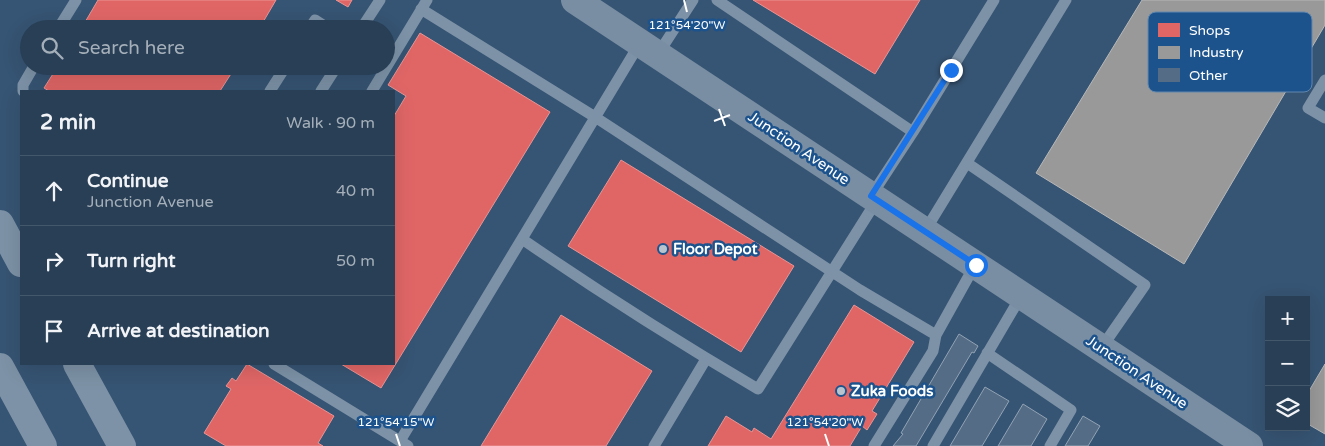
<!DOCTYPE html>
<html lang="en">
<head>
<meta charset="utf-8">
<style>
	:root { --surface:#283f56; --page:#30465c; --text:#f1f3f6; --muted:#a5afb9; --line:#44586c }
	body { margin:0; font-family:"Varela Round",sans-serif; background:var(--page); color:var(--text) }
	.controls { position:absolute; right:15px; bottom:15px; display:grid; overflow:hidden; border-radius:0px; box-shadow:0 5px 20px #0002 }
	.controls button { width:45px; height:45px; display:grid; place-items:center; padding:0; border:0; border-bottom:1px solid var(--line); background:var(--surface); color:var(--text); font:25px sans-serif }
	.stop { position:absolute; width:15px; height:15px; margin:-11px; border:4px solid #1a73e8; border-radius:50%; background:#fff }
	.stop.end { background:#1a73e8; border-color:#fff; box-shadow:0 1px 5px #0008 }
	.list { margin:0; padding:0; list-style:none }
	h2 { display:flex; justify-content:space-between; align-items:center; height:65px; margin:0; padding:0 20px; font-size:21px }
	h2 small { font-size:16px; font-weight:400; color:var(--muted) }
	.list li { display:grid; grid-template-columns:32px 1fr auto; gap:15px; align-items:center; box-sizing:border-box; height:70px; padding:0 20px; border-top:1px solid var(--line) }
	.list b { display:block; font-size:19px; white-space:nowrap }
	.list p { margin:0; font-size:16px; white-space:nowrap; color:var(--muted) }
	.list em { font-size:16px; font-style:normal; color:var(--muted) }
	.icon { flex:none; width:28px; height:28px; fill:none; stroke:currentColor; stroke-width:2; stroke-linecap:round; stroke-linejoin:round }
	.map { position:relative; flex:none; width:1325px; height:446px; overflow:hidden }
	.search { position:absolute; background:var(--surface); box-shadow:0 5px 20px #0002; left:20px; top:20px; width:375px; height:55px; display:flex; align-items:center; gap:12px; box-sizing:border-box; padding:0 18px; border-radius:28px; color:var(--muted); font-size:19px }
	.panel { position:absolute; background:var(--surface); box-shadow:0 5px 20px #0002; left:20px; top:90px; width:375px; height:275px; border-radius:0px }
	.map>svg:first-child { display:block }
</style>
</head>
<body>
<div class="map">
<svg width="1325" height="446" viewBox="0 0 1325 446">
	<rect width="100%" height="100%" fill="#365473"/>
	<path fill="#e06666" stroke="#e99494" d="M98 0H276L259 29H81Z
		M336 0H352L348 7Z
		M753 0H920L875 74Z
		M420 33 550 112 381 388 341 364H394V116L406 96 388 85Z
		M58 66H236L220 91H49L44 88Z
		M621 160 794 266 741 352 568 246Z
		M854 305 914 342 872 411 877 414 867 430 862 426 850 446H708L726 416 752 432 754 428 771 439Z
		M561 315 652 371 606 446H481Z
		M247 364 334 416 318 443 323 446H226L204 433 231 389 226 386 232 378 236 381Z"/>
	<path fill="#999" stroke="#b8b8b8" d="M1142 0H1325V25L1184 264 1036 173Z
		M1325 364V434L1306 423V396Z"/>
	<path fill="#546c85" stroke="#92a3b5" d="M959 334 978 346 974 353 972 352 916 446H893L903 434 901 433Z
		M985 387 1009 401 982 446H950Z
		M1023 404 1047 419 1031 446H998Z
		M1083 416 1100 426 1088 446H1065Z"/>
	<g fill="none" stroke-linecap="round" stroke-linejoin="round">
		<path stroke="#7d92a7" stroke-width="11" d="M717 0 913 132
			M421 9 595 117 860 290 936 335
			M58 29 76 0
			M309 29 315 20 329 29
			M361 29 380 0
			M658 54 693 0
			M1325 80 1308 108 1325 118
			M23 91V85L34 66
			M270 91 286 66
			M321 91 337 66
			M372 91 427 0
			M967 163 1145 285 1102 347
			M871 196 913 132 994 0
			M925 231 1066 0
			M522 239C599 292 678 342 758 389L877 200
			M987 353 1071 410 1050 446
			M274 364 408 446
			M400 441 640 43
			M654 446 706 359
			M874 446 933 351 936 335 975 265
			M933 446 1021 296"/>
		<path stroke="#798ea3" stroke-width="28" d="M575 0 1249 446"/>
		<path stroke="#7d92a6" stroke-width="28" d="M0 224 21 263
			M77 364 122 446
			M0 367 43 446"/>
	</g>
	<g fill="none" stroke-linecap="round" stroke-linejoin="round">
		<path stroke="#1a73e8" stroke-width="6" d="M951 70 871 196 976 265"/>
	</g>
	<path fill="none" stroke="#fff" stroke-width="2" d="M684 0 687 12M719 109 725 126M714 121 730 115M396 434 400 446M825 434 829 446"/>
	<g fill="#b9c3ce" stroke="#1c538d" stroke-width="2">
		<circle cx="663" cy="249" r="5"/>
		<circle cx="841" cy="391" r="5"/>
	</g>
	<g text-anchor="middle" stroke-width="5" stroke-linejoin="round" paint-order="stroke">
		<g font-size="15" fill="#fff" stroke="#1c538d">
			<text transform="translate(799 148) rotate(34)" y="5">Junction Avenue</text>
			<text transform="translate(1137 372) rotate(34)" y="5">Junction Avenue</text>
		</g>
		<g font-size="15" font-weight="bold" fill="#fff" stroke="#1c538d" text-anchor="start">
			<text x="673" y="254">Floor Depot</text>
			<text x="851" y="396">Zuka Foods</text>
		</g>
	</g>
	<rect x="1148" y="12" width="164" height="80" rx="8" fill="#1c538d" stroke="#6087af" stroke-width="1"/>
	<rect x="1158" y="23" width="22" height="14" fill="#e06666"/>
	<rect x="1158" y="46" width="22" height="13" fill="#999"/>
	<rect x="1158" y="68" width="22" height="14" fill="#546c85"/>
	<g font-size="14" fill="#fff">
		<text x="1189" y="35">Shops</text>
		<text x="1189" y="57">Industry</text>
		<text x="1189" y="80">Other</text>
	</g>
	<g font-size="12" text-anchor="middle" fill="#fff" stroke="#1c538d" stroke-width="5" stroke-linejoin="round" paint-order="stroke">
		<text x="687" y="29">121°54'20"W</text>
		<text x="396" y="426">121°54'15"W</text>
		<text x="825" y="426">121°54'20"W</text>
	</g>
</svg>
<div class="controls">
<button>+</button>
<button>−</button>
<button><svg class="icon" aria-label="layers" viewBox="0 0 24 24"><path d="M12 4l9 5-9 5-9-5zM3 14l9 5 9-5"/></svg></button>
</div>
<div class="stop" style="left:976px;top:265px"></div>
<div class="stop end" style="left:951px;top:70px"></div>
<div class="search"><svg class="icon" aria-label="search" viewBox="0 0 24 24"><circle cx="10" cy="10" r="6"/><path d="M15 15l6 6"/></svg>Search here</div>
<section class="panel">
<h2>2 min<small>Walk · 90 m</small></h2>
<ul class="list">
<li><svg class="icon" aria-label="ahead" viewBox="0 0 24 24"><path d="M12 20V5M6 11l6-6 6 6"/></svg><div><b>Continue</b><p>Junction Avenue</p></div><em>40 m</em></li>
<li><svg class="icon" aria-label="right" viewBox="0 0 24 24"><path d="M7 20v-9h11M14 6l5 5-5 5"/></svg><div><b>Turn right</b></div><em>50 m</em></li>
<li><svg class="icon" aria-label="arrive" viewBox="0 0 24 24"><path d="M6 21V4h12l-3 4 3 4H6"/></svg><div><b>Arrive at destination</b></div></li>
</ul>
</section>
</div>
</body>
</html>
